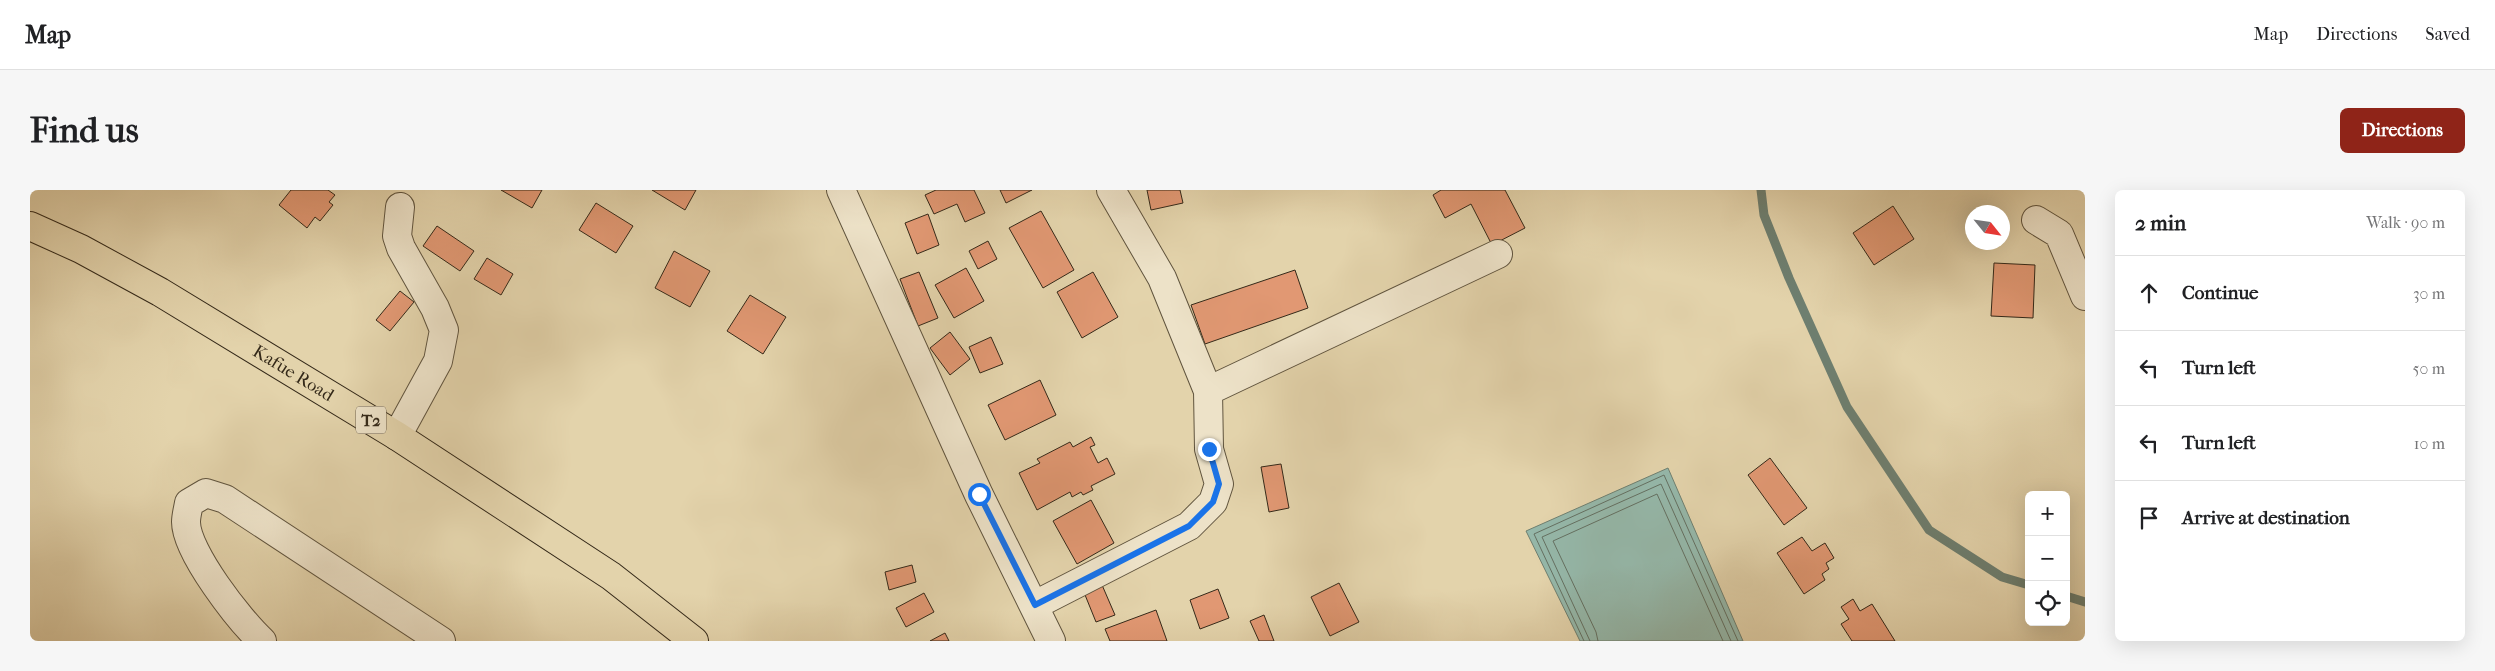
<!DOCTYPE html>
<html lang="en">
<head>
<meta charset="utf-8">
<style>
	:root { --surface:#fff; --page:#f6f6f6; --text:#202124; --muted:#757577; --line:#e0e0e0; --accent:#8f2418 }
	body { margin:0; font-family:"IM FELL French Canon",serif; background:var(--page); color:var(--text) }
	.controls { position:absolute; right:15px; bottom:15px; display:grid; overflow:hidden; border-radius:8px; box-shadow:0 5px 20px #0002 }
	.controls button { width:45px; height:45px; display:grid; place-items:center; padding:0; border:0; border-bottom:1px solid var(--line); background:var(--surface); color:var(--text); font:25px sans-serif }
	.compass { position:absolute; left:1935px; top:15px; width:45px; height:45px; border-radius:50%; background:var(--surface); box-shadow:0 5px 20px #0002; rotate:120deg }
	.stop { position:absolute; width:15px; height:15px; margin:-11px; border:4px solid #1a73e8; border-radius:50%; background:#fff }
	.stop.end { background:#1a73e8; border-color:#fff; box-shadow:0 1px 5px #0008 }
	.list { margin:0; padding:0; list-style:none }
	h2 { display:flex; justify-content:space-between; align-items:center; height:65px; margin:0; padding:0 20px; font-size:21px }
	h2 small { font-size:16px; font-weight:400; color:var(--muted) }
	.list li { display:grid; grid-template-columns:32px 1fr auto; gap:15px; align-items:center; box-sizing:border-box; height:75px; padding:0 20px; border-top:1px solid var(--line) }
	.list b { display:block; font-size:19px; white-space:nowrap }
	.list em { font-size:16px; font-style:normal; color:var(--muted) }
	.icon { flex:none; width:28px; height:28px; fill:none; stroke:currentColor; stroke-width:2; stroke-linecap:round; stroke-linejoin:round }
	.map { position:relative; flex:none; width:2055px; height:451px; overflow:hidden; border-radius:8px }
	header { display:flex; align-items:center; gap:30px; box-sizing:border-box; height:70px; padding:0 25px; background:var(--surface); border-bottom:1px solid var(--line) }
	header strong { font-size:24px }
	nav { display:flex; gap:28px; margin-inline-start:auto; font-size:18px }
	.intro { display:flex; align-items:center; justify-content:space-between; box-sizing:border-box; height:120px; padding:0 30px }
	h1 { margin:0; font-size:35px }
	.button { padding:12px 22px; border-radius:8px; background:var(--accent); color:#fff; font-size:18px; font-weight:700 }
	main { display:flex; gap:30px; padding:0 30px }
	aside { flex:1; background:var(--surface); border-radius:8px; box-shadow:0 5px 20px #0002 }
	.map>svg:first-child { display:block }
</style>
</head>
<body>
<header>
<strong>Map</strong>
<nav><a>Map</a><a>Directions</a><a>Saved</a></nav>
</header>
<div class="intro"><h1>Find us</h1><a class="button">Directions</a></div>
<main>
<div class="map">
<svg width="2055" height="451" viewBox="0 0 2055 451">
	<rect width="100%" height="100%" fill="#e3d3ab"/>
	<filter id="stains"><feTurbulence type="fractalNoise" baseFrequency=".004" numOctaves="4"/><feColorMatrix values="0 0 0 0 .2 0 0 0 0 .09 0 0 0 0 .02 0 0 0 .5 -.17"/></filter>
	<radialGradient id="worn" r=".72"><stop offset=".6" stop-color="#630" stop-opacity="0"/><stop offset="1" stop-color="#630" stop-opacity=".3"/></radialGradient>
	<path fill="#95b8aa" stroke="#6e7f70" d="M1638 278 1713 451H1550L1496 341Z"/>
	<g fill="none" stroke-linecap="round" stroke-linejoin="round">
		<path stroke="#647062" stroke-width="1" d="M1554 451 1504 344 1634 285 1708 451
			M1560 451 1512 347 1631 294 1701 451
			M1568 451 1566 442 1523 351 1627 304 1693 451"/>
		<path stroke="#6e7f70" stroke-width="9" d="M1731 0 1734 25 1759 88 1817 217 1899 340 1972 387 1999 395
			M2036 406 2055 412"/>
	</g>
	<path fill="#e19873" stroke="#342919" d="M261 0H298L305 5 299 12 303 15 290 31 285 27 277 38 249 15Z
		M471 0H512L502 18Z
		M622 0H666L655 20Z
		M906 0H944L955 23 935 32 927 14 904 24 895 5Z
		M970 0H1002L976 13Z
		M1117 0H1150L1153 13 1121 20Z
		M1411 0H1475L1495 38 1462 55 1441 14 1415 28 1403 5Z
		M566 13 603 36 586 63 549 40Z
		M1863 16 1884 49 1844 75 1823 43Z
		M1011 21 1044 80 1013 98 979 38Z
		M898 24 909 55 887 64 875 33Z
		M407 36 444 61 430 81 393 56Z
		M958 51 967 69 948 79 939 61Z
		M644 61 680 81 660 117 625 98Z
		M457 68 483 84 471 105 444 89Z
		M1964 73 2005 75 2003 128 1961 126Z
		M936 78 954 111 924 128 905 95Z
		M1265 80 1278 118 1175 154 1161 115Z
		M889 82 908 128 888 136 870 89Z
		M1063 82 1088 127 1052 148 1027 102Z
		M370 101 384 112 360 141 346 130Z
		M720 105 756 127 733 164 697 141Z
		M920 142 940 169 920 185 900 158Z
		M961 147 973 174 950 183 939 157Z
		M1010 190 1026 225 975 250 958 215Z
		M1061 247 1065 255 1060 257 1068 273 1077 268 1085 284 1061 296 1063 300 1053 305 1051 302 1042 307 1040 302 1007 320 989 283 1010 273 1007 269 1040 252 1043 257Z
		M1740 268 1777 318 1754 335 1718 285Z
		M1251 274 1259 318 1239 322 1231 277Z
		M1061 310 1084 353 1047 374 1023 331Z
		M1772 347 1782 361 1795 353 1804 368 1796 373 1799 379 1792 384 1795 390 1774 404 1747 363Z
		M882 375 886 392 859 400 855 382Z
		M1069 388 1085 425 1066 432 1051 395Z
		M1309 393 1329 432 1300 446 1281 407Z
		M1188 399 1199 428 1170 439 1160 410Z
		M894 403 904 422 876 437 866 418Z
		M1823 409 1830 421 1842 414 1865 451H1822L1811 434 1819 429 1811 417Z
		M1126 420 1137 451H1080L1075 439Z
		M1234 425 1244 451H1229L1220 431Z
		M915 443 919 451H900Z"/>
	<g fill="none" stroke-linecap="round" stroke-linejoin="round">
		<g stroke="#60543e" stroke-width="30">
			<path id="minor" d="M811 0 949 305 1021 451
				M2006 30 2029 44 2055 106
				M1178 201 1468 64
				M367 246 408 171 414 140 405 118 371 58 367 46 370 17
				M1005 415 1159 336 1183 312 1189 294 1179 259 1178 201 1132 88 1081 0
				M232 451C210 431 156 362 156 332 156 326 158 319 159 313L176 303 195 309 411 451"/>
		</g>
		<g stroke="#342919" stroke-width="30">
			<g id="highway">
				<path id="s1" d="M0 36 51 59 130 102 367 246 581 386 664 451"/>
			</g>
		</g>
		<use href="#minor" stroke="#ede2c8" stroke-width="28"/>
		<use href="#highway" stroke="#e3d3ab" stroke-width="28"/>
	</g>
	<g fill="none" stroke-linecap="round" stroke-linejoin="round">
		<path stroke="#1a73e8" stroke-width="6" d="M949 304 1005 415 1159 336 1183 312 1189 294 1179 259"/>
	</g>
	<g text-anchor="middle" stroke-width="4" stroke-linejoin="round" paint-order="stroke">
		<rect fill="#ede2c8" stroke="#6c604e" stroke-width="1" x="326" y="216.5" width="30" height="27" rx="4"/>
		<g font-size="16" font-weight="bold" fill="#342919">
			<text x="341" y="236">T2</text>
		</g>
		<g font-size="18" fill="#342919" stroke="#ede2c8">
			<text dy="6" stroke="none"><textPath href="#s1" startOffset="302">Kafue Road</textPath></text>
		</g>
	</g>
	<rect width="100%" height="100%" filter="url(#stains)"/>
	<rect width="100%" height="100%" fill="url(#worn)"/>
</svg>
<div class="controls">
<button>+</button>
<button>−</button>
<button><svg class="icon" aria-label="locate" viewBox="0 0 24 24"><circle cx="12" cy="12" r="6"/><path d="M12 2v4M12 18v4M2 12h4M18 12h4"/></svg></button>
</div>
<svg class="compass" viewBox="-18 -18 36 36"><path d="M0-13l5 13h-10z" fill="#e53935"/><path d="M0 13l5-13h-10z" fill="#757577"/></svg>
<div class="stop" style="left:949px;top:304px"></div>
<div class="stop end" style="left:1179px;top:259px"></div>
</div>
<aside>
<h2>2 min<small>Walk · 90 m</small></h2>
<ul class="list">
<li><svg class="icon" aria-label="ahead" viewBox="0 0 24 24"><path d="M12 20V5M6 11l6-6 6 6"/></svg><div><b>Continue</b></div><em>30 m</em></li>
<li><svg class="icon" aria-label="left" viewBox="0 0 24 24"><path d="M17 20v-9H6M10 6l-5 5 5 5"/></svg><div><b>Turn left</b></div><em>50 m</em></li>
<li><svg class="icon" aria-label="left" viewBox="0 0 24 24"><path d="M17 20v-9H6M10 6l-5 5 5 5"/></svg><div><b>Turn left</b></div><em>10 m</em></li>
<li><svg class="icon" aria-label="arrive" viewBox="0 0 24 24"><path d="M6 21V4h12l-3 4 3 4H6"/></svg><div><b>Arrive at destination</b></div></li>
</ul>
</aside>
</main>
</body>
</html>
